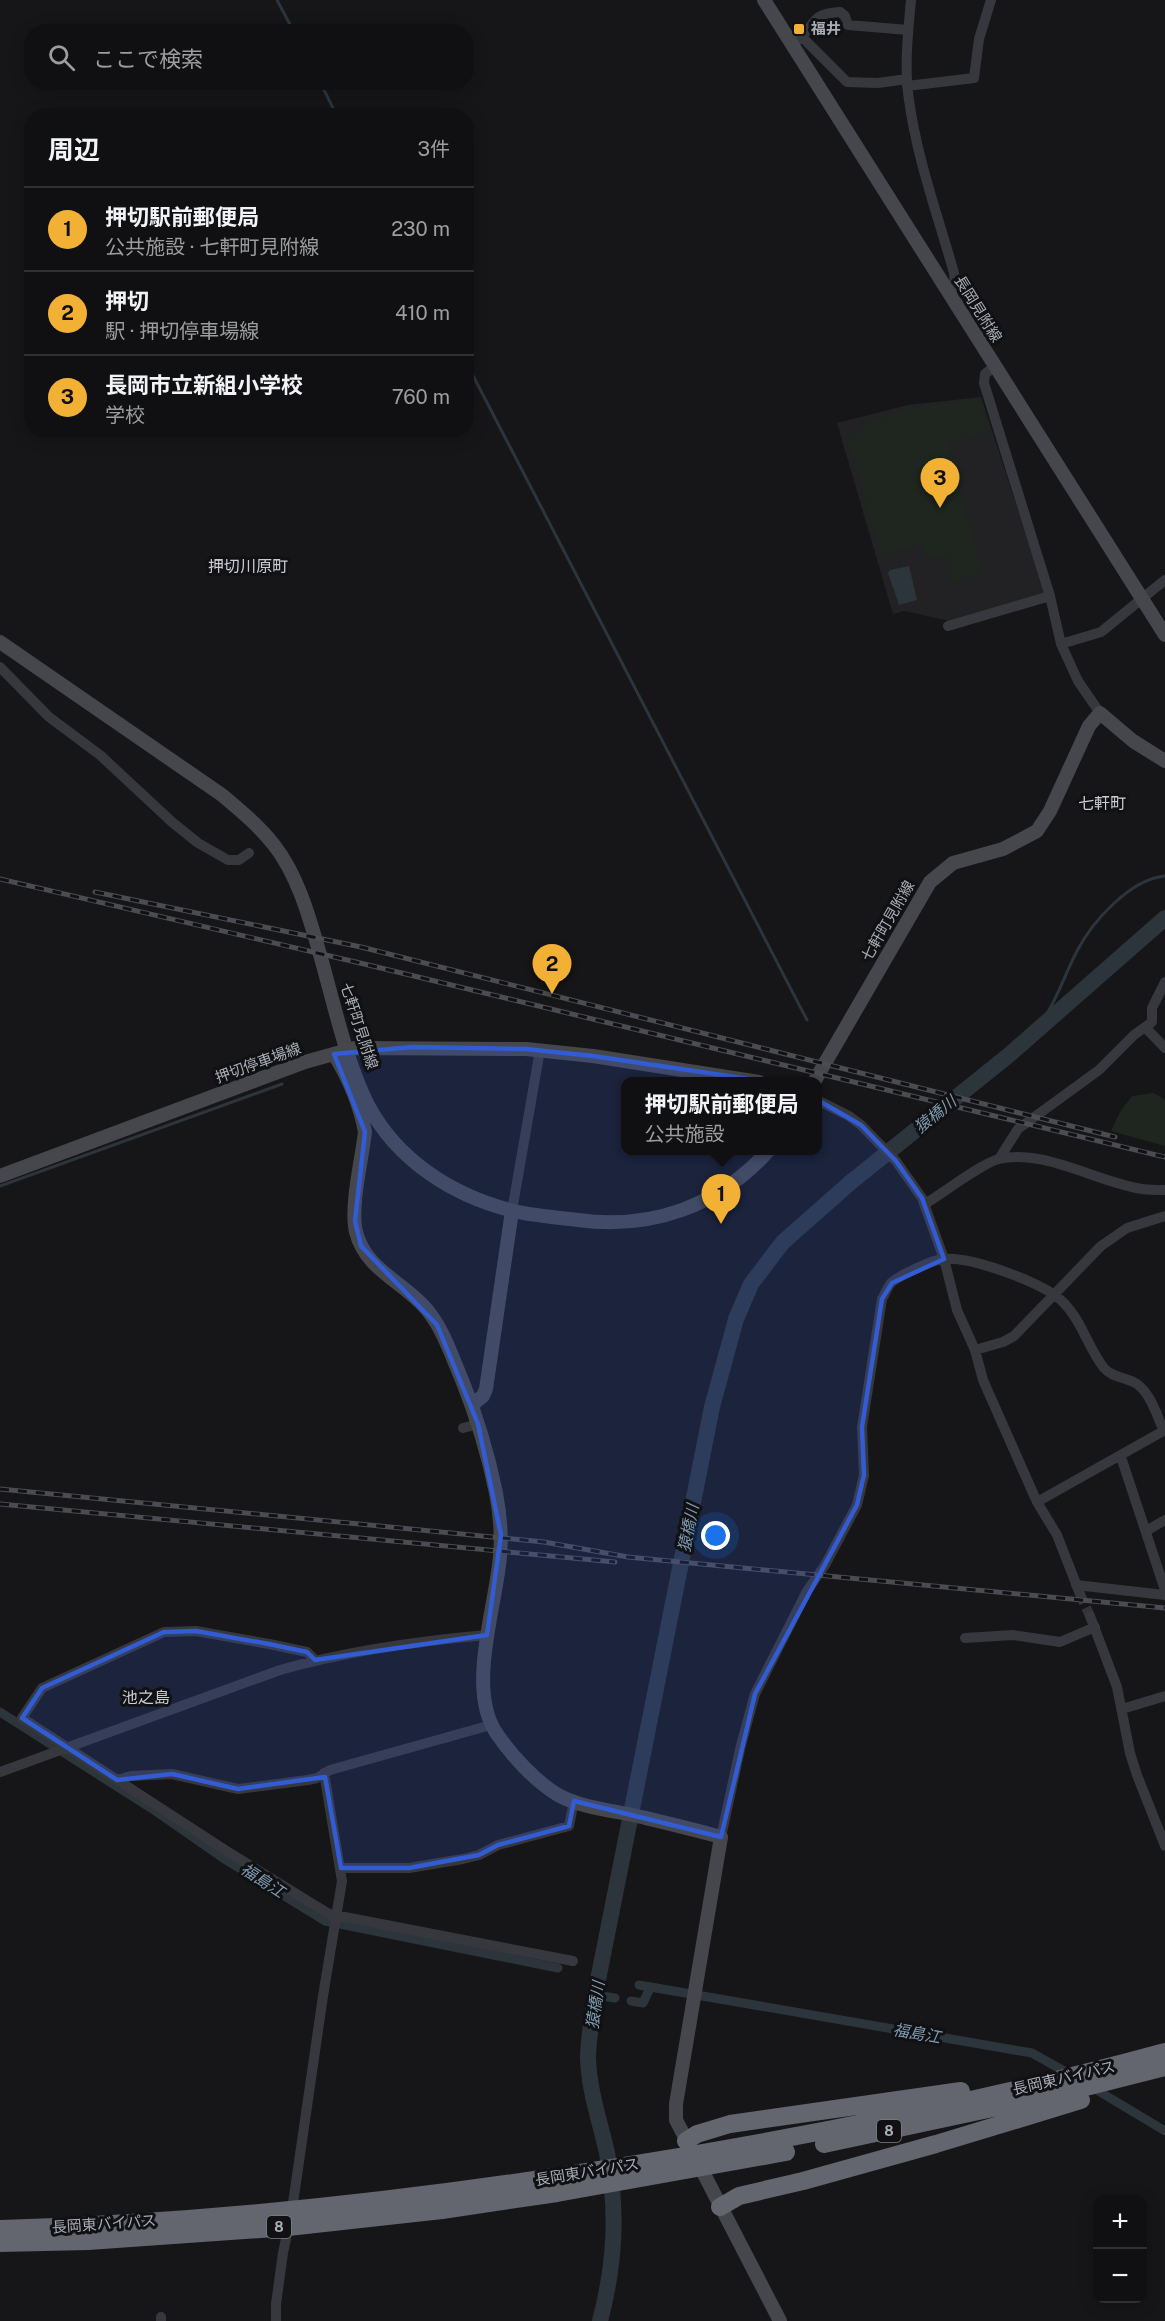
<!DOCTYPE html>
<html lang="ja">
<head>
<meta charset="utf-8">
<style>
	:root { --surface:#101012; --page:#1e1e20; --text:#f1f3f6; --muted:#9c9d9f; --line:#303032; --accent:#f2b134 }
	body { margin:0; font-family:"Public Sans","Noto Sans JP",sans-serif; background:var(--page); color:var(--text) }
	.controls { position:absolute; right:18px; bottom:18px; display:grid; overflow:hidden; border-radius:12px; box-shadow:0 3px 15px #0003 }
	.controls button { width:54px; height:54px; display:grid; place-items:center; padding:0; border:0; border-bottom:2px solid var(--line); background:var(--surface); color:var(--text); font:30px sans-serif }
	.you { position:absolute; left:716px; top:1536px; width:21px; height:21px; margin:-15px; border:4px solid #fff; border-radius:50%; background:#1a73e8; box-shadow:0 0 0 9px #1a73e833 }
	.badge { display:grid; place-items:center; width:39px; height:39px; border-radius:50%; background:var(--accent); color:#111; font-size:20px; font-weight:700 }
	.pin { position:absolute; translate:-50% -50px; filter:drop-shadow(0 2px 3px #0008) }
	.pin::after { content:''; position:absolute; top:32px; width:21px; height:18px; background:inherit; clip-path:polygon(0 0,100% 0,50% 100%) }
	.popup { position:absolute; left:621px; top:1077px; width:201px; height:78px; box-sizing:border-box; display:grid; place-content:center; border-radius:12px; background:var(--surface); filter:drop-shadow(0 2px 4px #0005); font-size:20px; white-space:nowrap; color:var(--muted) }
	.popup b { font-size:22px; color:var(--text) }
	.popup::after { content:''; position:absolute; left:50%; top:100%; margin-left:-12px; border:12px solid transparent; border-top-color:var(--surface) }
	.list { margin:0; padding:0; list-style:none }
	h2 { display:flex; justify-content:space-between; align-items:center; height:78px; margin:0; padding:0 24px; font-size:26px }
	h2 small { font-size:20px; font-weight:400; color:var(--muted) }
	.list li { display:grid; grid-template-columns:39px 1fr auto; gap:18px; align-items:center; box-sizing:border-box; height:84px; padding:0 24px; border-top:2px solid var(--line) }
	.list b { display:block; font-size:22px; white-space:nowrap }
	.list p { margin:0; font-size:20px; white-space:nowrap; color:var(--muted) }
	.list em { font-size:20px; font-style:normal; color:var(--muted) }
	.icon { flex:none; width:33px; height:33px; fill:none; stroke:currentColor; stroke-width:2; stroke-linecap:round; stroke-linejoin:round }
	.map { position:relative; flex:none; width:1165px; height:2321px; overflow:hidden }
	.search { position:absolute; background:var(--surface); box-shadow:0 3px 15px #0003; left:24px; top:24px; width:450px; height:66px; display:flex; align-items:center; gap:15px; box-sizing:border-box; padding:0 21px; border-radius:24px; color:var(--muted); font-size:22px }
	.panel { position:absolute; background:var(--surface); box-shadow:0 3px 15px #0003; left:24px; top:108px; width:450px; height:330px; border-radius:24px }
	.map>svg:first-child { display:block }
</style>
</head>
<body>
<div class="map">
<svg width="1165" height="2321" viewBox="0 0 1165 2321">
	<rect width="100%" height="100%" fill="#161618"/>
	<path fill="#222225" d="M981 397 1045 593 950 621 904 611 893 614 837 423 908 405Z"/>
	<path fill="#1e261f" d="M978 399 988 432 947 444 982 573 954 581 947 556 926 558 922 544 882 556 847 441 869 422 910 408Z
		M1154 1093 1165 1100V1146L1111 1131 1120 1112 1132 1096Z"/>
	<path fill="#2c353c" d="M909 566 917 600 899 605 888 573 890 570Z"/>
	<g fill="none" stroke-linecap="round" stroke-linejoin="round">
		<path stroke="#2c353c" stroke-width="3" d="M277 0 294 32
			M320 82 337 116
			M466 362 807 1020
			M1027 1039C1053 1014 1061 982 1077 951 1092 922 1130 879 1165 876
			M0 1186 282 1084"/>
		<path stroke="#2c353c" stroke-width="9" d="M0 1712 157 1812 226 1860 325 1921 558 1968
			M639 1985 1032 2053 1073 2076
			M595 1995 615 1998
			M631 2001 643 2003 650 1988
			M1090 2086 1165 2131"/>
		<path stroke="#2c353c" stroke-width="16" d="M600 2321C615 2264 618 2211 607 2153 600 2122 589 2091 588 2058 588 2038 593 2015 595 1995L712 1407 736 1319 751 1284 783 1242 851 1182 1009 1055 1165 918"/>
		<path stroke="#333438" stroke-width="10" stroke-dasharray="10 5" stroke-linecap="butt" d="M1080 1594 1090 1616"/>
		<path stroke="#37383d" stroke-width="10" d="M911 0C908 33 904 67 909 100 917 159 938 216 954 273L955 286 949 292
			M802 37C817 19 814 14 840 12L845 16 848 25 908 30
			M791 45 802 37 847 82 878 83 907 79
			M907 86 974 78 979 39 991 0
			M995 366 985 374 984 383 1050 596 1061 644 1078 681 1100 713
			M948 626 1050 596
			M1061 644 1101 632 1165 580
			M0 667 49 717 100 755 172 822 198 843 228 860H239L249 853
			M1145 1027 1165 1048
			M817 1100 849 1116 861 1125 896 1161 922 1198 944 1259 957 1310 975 1350 983 1380 1037 1502 1057 1535 1080 1594
			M999 1159 1018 1129 1099 1070 1134 1035 1152 1022V1008L1165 982
			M925 1204C942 1194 982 1163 999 1159 1043 1148 1099 1183 1142 1189 1149 1190 1158 1190 1165 1190
			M512 1211 540 1050
			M975 1350 1003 1342 1014 1336 1101 1246 1127 1228 1165 1216
			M463 1428 478 1424
			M1121 1457 1165 1590
			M1037 1502 1165 1430
			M1146 1531 1165 1520
			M1076 1585 1165 1595
			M1090 1616 1117 1687 1130 1753 1137 1775 1165 1846
			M965 1638 1013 1635 1060 1642 1095 1627
			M315 1660 307 1652 269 1644 196 1631 164 1632 42 1688 22 1718 225 1850 329 1914 573 1961
			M1122 1709 1165 1696
			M0 1772 280 1670C347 1651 418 1641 487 1635
			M117 1780 131 1776 172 1774 238 1789 308 1780 317 1778 330 1770 491 1725
			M721 1837 741 1745 755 1694 807 1591 825 1565 857 1505 864 1475 862 1427 882 1299C885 1294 887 1288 891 1283 900 1275 933 1259 945 1259 973 1257 1044 1283 1063 1302 1082 1321 1088 1348 1104 1368 1112 1378 1127 1377 1137 1384 1151 1394 1157 1416 1164 1431
			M341 1868H409L463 1859 479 1855 498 1845 569 1826 574 1801
			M161 2317V2321
			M276 2321V2304L283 2253 292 2210 323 1996 342 1881 324 1773"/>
		<path stroke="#45474d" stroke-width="14" d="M764 0 1165 635
			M0 642 222 795C241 811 259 826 274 845 299 877 310 920 321 958 334 1004 347 1064 368 1105 397 1160 452 1195 510 1210 532 1216 556 1217 578 1220 652 1230 719 1206 769 1150
			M334 1054C348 1077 360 1105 365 1132 362 1159 350 1206 356 1232 366 1271 405 1282 428 1311 444 1331 452 1357 462 1380 477 1417 488 1454 496 1493 500 1514 502 1535 500 1556 496 1607 466 1690 497 1734 512 1756 535 1781 558 1795 580 1807 608 1810 633 1815 662 1822 692 1829 721 1837L676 2104V2120L780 2321
			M814 1082 930 882 953 863 1003 849 1037 831 1050 811 1089 726 1100 713 1133 741 1165 761
			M0 1176 305 1062 355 1048 526 1049 593 1056 759 1082
			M473 1404 483 1396 486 1389 512 1211"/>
		<path stroke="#63666e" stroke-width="18" d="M686 2141 697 2134 730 2124 961 2091
			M824 2144 1058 2094 1165 2067
			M720 2207 739 2196 803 2181 936 2144 1081 2100
			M0 2229C212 2223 422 2199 631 2165 811 2136 989 2100 1165 2052
			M0 2243 88 2241 288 2227 442 2210 557 2193 786 2152"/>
		<g stroke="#4a4c52" stroke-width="5">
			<path id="rail" d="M0 879 360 963 1165 1157
				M95 892 361 947 1115 1137
				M0 1489 544 1542 628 1557 1165 1608
				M0 1504 615 1562"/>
		</g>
		<use href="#rail" stroke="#111113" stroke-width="3" stroke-dasharray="9" stroke-linecap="butt"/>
	</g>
	<path fill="#325cd3" fill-opacity="0.2" stroke="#325cd3" stroke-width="4.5" stroke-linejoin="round" d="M413 1047 526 1049 593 1056 755 1080 821 1102 861 1125 896 1161 922 1198 944 1259 892 1283 882 1299 862 1427 864 1475 857 1505 755 1694 721 1837 574 1801 569 1826 498 1845 479 1855 409 1868H341L325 1777 238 1789 172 1774 117 1780 22 1718 42 1688 164 1632 196 1631 269 1644 307 1652 315 1660 487 1635 501 1535 478 1424 437 1325 361 1246 355 1221 365 1132 334 1054Z"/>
	<rect fill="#f2b134" stroke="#111113" stroke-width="2" x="793" y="23" width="12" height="12" rx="3"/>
	<g text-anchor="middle" stroke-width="6" stroke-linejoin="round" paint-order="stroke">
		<g fill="#111113" stroke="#7b7e86" stroke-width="1.5">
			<rect x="877" y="2120" width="24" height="22" rx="4.5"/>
			<rect x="267" y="2216" width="24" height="22" rx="4.5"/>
		</g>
		<g font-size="14" font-weight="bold" fill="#a8adb8">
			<text x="889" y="2136">8</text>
			<text x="279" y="2232">8</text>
		</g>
		<g font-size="15" font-weight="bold" fill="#a8adb8" stroke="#111113" text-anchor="start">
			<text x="811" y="34">福井</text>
		</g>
		<g font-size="15" fill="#a8adb8" stroke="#111113">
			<text transform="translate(978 309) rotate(58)" y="5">長岡見附線</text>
			<text transform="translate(888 921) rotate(-60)" y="5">七軒町見附線</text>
			<text transform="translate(359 1026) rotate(72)" y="5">七軒町見附線</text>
			<text transform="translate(258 1063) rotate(-20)" y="5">押切停車場線</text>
			<text transform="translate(1064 2078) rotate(-13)" y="5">長岡東バイパス</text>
			<text transform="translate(587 2172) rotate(-9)" y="5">長岡東バイパス</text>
			<text transform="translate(104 2224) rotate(-4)" y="5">長岡東バイパス</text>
		</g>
		<g font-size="16" fill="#c9ccd4" stroke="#111113">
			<text x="248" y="572">押切川原町</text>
			<text x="1102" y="809">七軒町</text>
			<text x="146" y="1703">池之島</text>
		</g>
		<g font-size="16" font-style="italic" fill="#7f9bb3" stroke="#111113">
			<text transform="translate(935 1114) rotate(-39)" y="6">猿橋川</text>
			<text transform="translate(688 1528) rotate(-79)" y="6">猿橋川</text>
			<text transform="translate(263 1880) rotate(33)" y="6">福島江</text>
			<text transform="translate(595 2005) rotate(-82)" y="6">猿橋川</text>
			<text transform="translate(917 2033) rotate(10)" y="6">福島江</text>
		</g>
	</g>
</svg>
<div class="controls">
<button>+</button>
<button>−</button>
</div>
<div class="you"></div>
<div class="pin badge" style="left:721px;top:1224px">1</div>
<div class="popup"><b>押切駅前郵便局</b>公共施設</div>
<div class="pin badge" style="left:552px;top:994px">2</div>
<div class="pin badge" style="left:940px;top:508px">3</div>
<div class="search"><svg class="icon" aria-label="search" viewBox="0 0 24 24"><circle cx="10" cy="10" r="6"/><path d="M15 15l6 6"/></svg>ここで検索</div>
<section class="panel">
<h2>周辺<small>3件</small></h2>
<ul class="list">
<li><span class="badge">1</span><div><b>押切駅前郵便局</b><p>公共施設 · 七軒町見附線</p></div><em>230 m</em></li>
<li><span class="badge">2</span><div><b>押切</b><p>駅 · 押切停車場線</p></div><em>410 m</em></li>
<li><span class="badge">3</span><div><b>長岡市立新組小学校</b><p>学校</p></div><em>760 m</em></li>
</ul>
</section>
</div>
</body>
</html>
